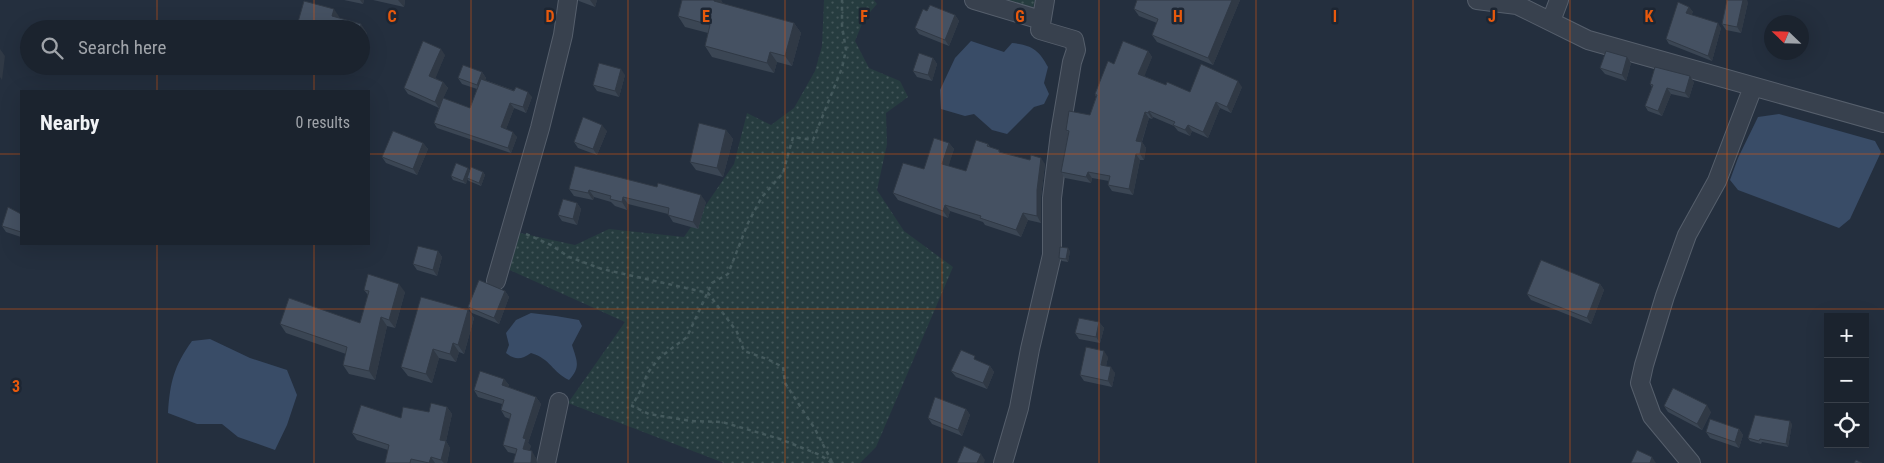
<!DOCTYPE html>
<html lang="en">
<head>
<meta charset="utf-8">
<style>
	:root { --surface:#1b232e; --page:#282f3a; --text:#f1f3f6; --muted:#a0a4aa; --line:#39404a }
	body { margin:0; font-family:"Roboto Condensed",sans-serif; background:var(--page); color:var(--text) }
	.controls { position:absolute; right:15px; bottom:15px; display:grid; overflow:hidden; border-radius:0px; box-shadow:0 5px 20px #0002 }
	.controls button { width:45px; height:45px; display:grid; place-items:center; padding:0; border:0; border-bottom:1px solid var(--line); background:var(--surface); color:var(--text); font:25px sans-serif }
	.compass { position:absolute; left:1764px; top:15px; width:45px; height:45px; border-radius:50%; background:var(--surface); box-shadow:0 5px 20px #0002; rotate:293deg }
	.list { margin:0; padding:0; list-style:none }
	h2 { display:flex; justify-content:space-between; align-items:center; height:65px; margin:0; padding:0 20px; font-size:21px }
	h2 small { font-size:16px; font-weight:400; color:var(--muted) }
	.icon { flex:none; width:28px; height:28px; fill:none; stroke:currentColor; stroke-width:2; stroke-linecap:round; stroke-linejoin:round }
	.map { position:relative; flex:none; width:1884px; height:463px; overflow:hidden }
	.search { position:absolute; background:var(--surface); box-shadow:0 5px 20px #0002; left:20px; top:20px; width:350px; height:55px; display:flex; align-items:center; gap:12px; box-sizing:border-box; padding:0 18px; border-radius:28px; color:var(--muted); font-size:19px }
	.panel { position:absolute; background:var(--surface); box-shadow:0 5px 20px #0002; left:20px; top:90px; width:350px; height:155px; border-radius:0px }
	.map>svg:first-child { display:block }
</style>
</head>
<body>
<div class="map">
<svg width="1884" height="463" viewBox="0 0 1884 463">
	<defs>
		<pattern id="grass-dots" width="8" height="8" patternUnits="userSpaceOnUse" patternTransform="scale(1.25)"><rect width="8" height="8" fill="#263c3f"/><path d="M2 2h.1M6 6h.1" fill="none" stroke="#435659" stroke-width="1.8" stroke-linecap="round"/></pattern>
	</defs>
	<rect width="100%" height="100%" fill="#242f3e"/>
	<path fill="url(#grass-dots)" d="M824 0H874L877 4 864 19 855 41 869 68 900 81 908 97 886 113 887 144 877 190 904 231 953 267 876 447 860 463H724L568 403 625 322 501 266 511 231 575 245 609 229 684 237 734 164 747 113 771 125 794 108 815 71 822 46Z
		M974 0H1035L1031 17Z"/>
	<path fill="#394c67" d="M971 41 1004 52 1012 43C1032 45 1039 50 1048 67L1044 83 1049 94 1044 104 1034 107 1007 134 992 130 974 114 965 116 941 109 940 90 955 58Z
		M1779 114 1875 141 1881 152 1850 219 1839 228 1738 190 1730 180 1738 158 1758 117Z
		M531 313 556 316 579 320 582 326 572 345C577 361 581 367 569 380 552 372 551 359 531 353 521 360 515 360 506 353L509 345 506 333 516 320Z
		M210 339 250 358 287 370 297 395 287 425 275 450 238 437 222 424H197L168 413C170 382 174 366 192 341Z"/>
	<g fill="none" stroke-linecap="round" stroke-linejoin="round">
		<g stroke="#565f6c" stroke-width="20">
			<path id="street" d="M974 0 1041 20
				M1477 0 1517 5 1588 40 1884 123
				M1551 21 1559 0
				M496 281 540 128 563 35 568 0
				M546 463 559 402
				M1003 463 1019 408 1030 349 1052 255V198L1060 133 1072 62 1076 50 1074 40 1040 30 1045 0
				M1691 463 1652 416 1640 383 1644 365 1665 296 1687 235 1717 181 1753 87"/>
		</g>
		<path stroke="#44595c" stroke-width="2.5" stroke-dasharray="4 4" stroke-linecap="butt" d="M526 234 551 245 569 257 602 269 708 293 737 332 744 351 767 359 783 367 785 383 815 429 832 462
			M832 463 820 455 780 439 722 422 691 421 649 414 632 406 643 386 647 374 659 358 687 337 712 283 728 274 748 223 762 197 783 173 793 137 813 140 842 68 846 50 842 26V0"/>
		<use href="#street" stroke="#38414e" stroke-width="18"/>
	</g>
	<path fill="#3b4654" d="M344 0H364L363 4Z
		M373 0H405L404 7Z
		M578 0H597L595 7 579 1Z
		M682 0H721L723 4 794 23 801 33 792 66 777 62 774 73 712 57 705 46 708 33 685 27 678 16Z
		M1240 0 1213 65 1157 42 1152 35 1157 23 1139 16 1134 9Z
		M1748 2 1741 33 1726 30 1722 24Z
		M1689 7 1693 12 1691 15 1721 28 1712 61 1669 44 1666 39Z
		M927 11 955 15 959 21 949 46 919 34 915 28Z
		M1148 51 1152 57 1144 76 1166 85 1190 92 1242 87 1231 113 1220 108 1208 138 1192 131 1190 136 1178 131 1174 126 1153 117 1152 119 1149 118 1142 142 1146 148 1144 160H1140L1133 195 1112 191 1108 185 1109 181 1092 178 1091 183 1065 178 1061 172 1068 133 1066 130 1090 115 1096 97 1095 94 1114 64Z
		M445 55 435 78 443 82 448 88 443 98 470 108 477 89 462 84 458 78 482 72 486 78 485 80 532 97 526 113 514 108 506 129 517 137 511 153 437 128 434 123 439 108 408 94 404 88Z
		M933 58 937 64 932 81 917 77 913 71Z
		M1631 63 1626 81 1605 74 1600 68Z
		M625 75 619 97 597 91 593 85Z
		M1694 82 1689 98 1671 94 1662 116 1648 111 1645 106 1652 87 1650 84Z
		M726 130 733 139 723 177 696 170 690 162Z
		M607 131 597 155 578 148 574 142Z
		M423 143 428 149 417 175 386 163 382 157Z
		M949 143 954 149 948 166 966 171 988 144 990 147 999 150 1000 152 1045 164 1041 197V223L1028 220 1021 237 985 225 983 222 950 211 948 218 898 200 893 193 924 169Z
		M470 170 483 172 485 175 481 186 469 181 467 179 466 184 453 180 451 176Z
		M569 189 706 202 698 229 673 222 668 214 628 204 627 210 615 206 611 202 594 197 593 200 574 196Z
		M577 203 581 209 577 225 562 221 558 215Z
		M21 214V237L6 232 2 226Z
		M438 251 442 257 437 276 417 270 413 264Z
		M1070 251 1068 262 1062 261 1059 258Z
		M1600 284 1604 290 1591 324 1531 300 1527 294Z
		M364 290 405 292 395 328 387 326 375 380 349 374 343 365 346 354 286 333 280 324 360 323 368 295Z
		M505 291 509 297 499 324 472 313 468 307Z
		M468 310 474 318 464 354 459 352 456 362 439 358 432 383 408 376 401 367Z
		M1099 322 1104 328 1100 343 1079 339 1075 333Z
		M1108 357 1106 366 1115 373 1112 387 1084 381 1080 375Z
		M979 361 990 366 994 372 987 389 956 377 951 371Z
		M504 379 509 385 508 387 536 397 541 404 528 443 531 446 529 450 536 458 537 463H513L516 454 508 452 503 445 510 419 505 417 501 410 502 404 478 397 474 390Z
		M1664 406 1711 412 1702 430 1668 412Z
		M447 407 452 414 446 441 450 448 447 463H385L388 450 357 440 352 433 401 418 429 412Z
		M966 409 970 415 962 436 932 424 928 418Z
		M1792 424 1788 447 1762 442 1761 444 1750 441 1748 438Z
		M1739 429 1743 435 1739 448 1710 438 1706 432Z"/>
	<path fill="#303945" d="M360 0H364L363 4Z
		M398 0H405L404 7Z
		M590 0H597L595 7Z
		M714 0H721L723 4 714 1Z
		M1232 0H1240L1213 65 1208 58Z
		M1743 0H1747L1748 2 1741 33 1737 27Z
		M1689 7 1693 12 1690 19 1686 13Z
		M334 9 340 18 332 16Z
		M955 15 959 21 949 46 945 40Z
		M794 23 801 33 792 66 785 56Z
		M1718 23 1721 28 1712 61 1708 56Z
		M361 24 367 33 361 54V29H360Z
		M0 49 5 56 2 80 0 77Z
		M441 49 445 55 434 82 429 76Z
		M1148 51 1152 57 1143 80 1138 74Z
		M770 52 777 62 774 73 767 63Z
		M1627 57 1631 63 1626 81 1622 75Z
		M933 58 937 64 932 81 928 75Z
		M621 69 625 75 619 97 615 91Z
		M482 72 486 78 481 91 477 85Z
		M1690 76 1694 82 1689 98 1685 93Z
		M1238 81 1242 87 1231 113 1227 107Z
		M443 82 448 88 439 108 435 102Z
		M1667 88 1671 94 1662 116 1658 111Z
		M528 92 532 97 526 113 523 107Z
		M1216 102 1220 108 1208 138 1203 132Z
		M510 103 514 108 505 132 501 127Z
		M1149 111 1153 117 1152 119 1148 113Z
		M1145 112 1149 118 1140 147 1136 141Z
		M602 125 607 131 597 155 593 149Z
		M1188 125 1192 131 1190 136 1185 130Z
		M726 130 733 139 723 177 717 168Z
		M513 132 517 137 511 153 508 148Z
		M1142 142 1146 148 1144 160 1140 154Z
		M423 143 428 149 417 175 413 169Z
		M949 143 954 149 947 171 942 164Z
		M1136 154 1140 160 1133 195 1129 189Z
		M1041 158 1045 164 1041 197V223L1037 216V190Z
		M468 168 471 171 466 184 463 181Z
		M483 172 485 175 481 186 479 183Z
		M1088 172 1092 178 1091 183 1086 177Z
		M589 190 594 197 593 200 588 193Z
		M701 195 706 202 698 229 693 222Z
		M623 197 628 204 627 210 622 202Z
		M577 203 581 209 577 225 573 219Z
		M945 205 950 211 948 218 943 211Z
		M1023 213 1028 220 1021 237 1016 230Z
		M1068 248 1070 251 1068 262 1066 259Z
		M438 251 442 257 437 276 433 270Z
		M399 284 405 292 395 328 389 320Z
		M1600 284 1604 290 1591 324 1587 318Z
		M505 291 509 297 499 324 494 318Z
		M468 310 474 318 464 354 458 345Z
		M381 317 387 326 375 380 369 371Z
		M1099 322 1104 328 1100 343 1096 337Z
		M453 343 459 352 456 362 450 354Z
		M433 349 439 358 432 383 426 374Z
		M1104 351 1108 357 1105 371 1101 365Z
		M990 366 994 372 987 389 983 383Z
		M1111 367 1115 373 1112 387 1108 381Z
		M504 379 509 385 507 392 502 385Z
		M536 397 541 404 528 443 531 446 528 455 523 449V438Z
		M1707 405 1711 412 1702 430 1697 424Z
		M447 407 452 414 446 441 450 448 447 463H444L441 460 440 440Z
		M966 409 970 415 962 436 958 430Z
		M1790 421 1792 424 1788 447 1786 444Z
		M1739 429 1743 435 1739 448 1735 442Z
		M532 451 536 458 537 463H531Z
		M981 454 985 460 984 463H977Z
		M431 457 435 463H429Z
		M1652 457 1656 463H1650Z"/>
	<path fill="#455162" stroke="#303945" d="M682 0H714V1L794 23 785 56 770 52 767 63 705 46 710 25 678 16Z
		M1137 0H1232L1208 58 1152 35 1158 19 1134 9Z
		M1727 0H1743L1737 27 1722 24Z
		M304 1 334 9 332 16 361 24 360 29H296Z
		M1678 2 1689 7 1686 13 1718 23 1708 56 1666 39Z
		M930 5 955 15 945 40 915 28 923 9 927 11Z
		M423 41 441 49 429 76 443 82 435 102 404 88Z
		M1123 41 1148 51 1138 74 1166 85 1167 82 1190 92 1201 64 1238 81 1227 107 1216 102 1203 132 1188 125 1185 130 1173 125 1175 122 1149 111 1148 113 1145 112 1136 141 1142 142 1140 154H1136L1129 189 1108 185 1110 176 1088 172 1086 177 1061 172 1069 131 1066 130 1069 111 1090 115 1097 95 1095 94 1108 61 1114 64Z
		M1606 51 1627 57 1622 75 1600 68Z
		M919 53 933 58 928 75 913 71Z
		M599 63 621 69 615 91 593 85Z
		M463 65 482 72 477 85 458 78Z
		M1655 67 1690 76 1685 93 1667 88 1658 111 1645 106 1653 85 1650 84Z
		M481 79 514 91 516 87 528 92 523 107 510 103 501 127 513 132 508 148 434 123 443 98 470 108Z
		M583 117 602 125 593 149 574 142Z
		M699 123 726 130 717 168 690 162Z
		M393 131 423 143 413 169 382 157Z
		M934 138 949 143 942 164 966 171 976 140 988 144 987 146 999 150V152L1030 160 1031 155 1041 158 1037 190V216L1023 213 1016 230 980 218 981 216 945 205 943 211 893 193 903 163 924 169Z
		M456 163 468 168 463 181 451 176Z
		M575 166 657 187 658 183 701 195 693 222 668 215 669 208 623 197 622 202 610 199 611 196 589 190 588 193 569 189Z
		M471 167 483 172 479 183 467 178Z
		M563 199 577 203 573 219 558 215Z
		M8 207 21 214V232L2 226Z
		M418 246 438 251 433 270 413 264Z
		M1060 247 1068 248 1066 259 1059 258Z
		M1541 260 1600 284 1587 318 1527 294Z
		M368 274 399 284 389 320 381 317 369 371 343 365 347 347 280 324 289 298 360 323 369 291 364 290Z
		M479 280 505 291 494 318 468 307Z
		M421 297 468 310 458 345 453 343 450 354 433 349 426 374 401 367Z
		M1079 318 1099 322 1096 337 1075 333Z
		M1086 347 1104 351 1101 365 1111 367 1108 381 1080 375Z
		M961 350 975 356 974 359 990 366 983 383 951 371Z
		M480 371 504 379 502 385 536 397 523 438 526 439 523 449 532 451 531 463H513L517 449 503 445 511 414 501 410 504 400 474 390Z
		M1673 388 1707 405 1697 424 1664 406Z
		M935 397 966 409 958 430 928 418Z
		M431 403 447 407 440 440 446 441 441 460 431 457 429 463 411 459 410 463H385L389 445 352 433 361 405 401 418 403 407 429 412Z
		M1755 415 1790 421 1786 444 1760 439 1759 441 1748 438Z
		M1710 419 1739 429 1735 442 1706 432Z
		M964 446 981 454 977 463H957Z
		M1637 450 1652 457 1650 463H1631Z
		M1856 460 1862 463H1854Z"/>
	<path fill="none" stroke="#e8590c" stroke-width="1" stroke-opacity="0.55" d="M157 0V29M314 0V29M471 0V463M628 0V463M785 0V463M942 0V463M1099 0V463M1256 0V463M1413 0V463M1570 0V463M1727 0V463M157 66V91M314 66V91M0 154H21M369 154H1884M157 244V463M314 244V463M0 309H1884"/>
	<g font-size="16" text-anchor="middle" font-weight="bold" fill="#e8590c" stroke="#1d2633" stroke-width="5" stroke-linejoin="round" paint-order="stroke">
		<text x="392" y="22">C</text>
		<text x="550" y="22">D</text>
		<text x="706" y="22">E</text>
		<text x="864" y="22">F</text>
		<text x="1020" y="22">G</text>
		<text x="1178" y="22">H</text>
		<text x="1335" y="22">I</text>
		<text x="1492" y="22">J</text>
		<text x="1649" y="22">K</text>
		<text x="16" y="392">3</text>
	</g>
</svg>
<div class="controls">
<button>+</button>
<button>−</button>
<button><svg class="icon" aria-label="locate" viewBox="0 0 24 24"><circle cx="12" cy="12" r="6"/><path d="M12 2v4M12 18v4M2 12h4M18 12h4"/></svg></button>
</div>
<svg class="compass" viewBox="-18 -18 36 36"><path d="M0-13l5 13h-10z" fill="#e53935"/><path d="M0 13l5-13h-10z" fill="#a0a4aa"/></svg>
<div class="search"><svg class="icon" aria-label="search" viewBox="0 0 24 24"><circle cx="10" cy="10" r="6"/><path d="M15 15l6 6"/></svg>Search here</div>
<section class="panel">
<h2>Nearby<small>0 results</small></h2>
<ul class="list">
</ul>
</section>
</div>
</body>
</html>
